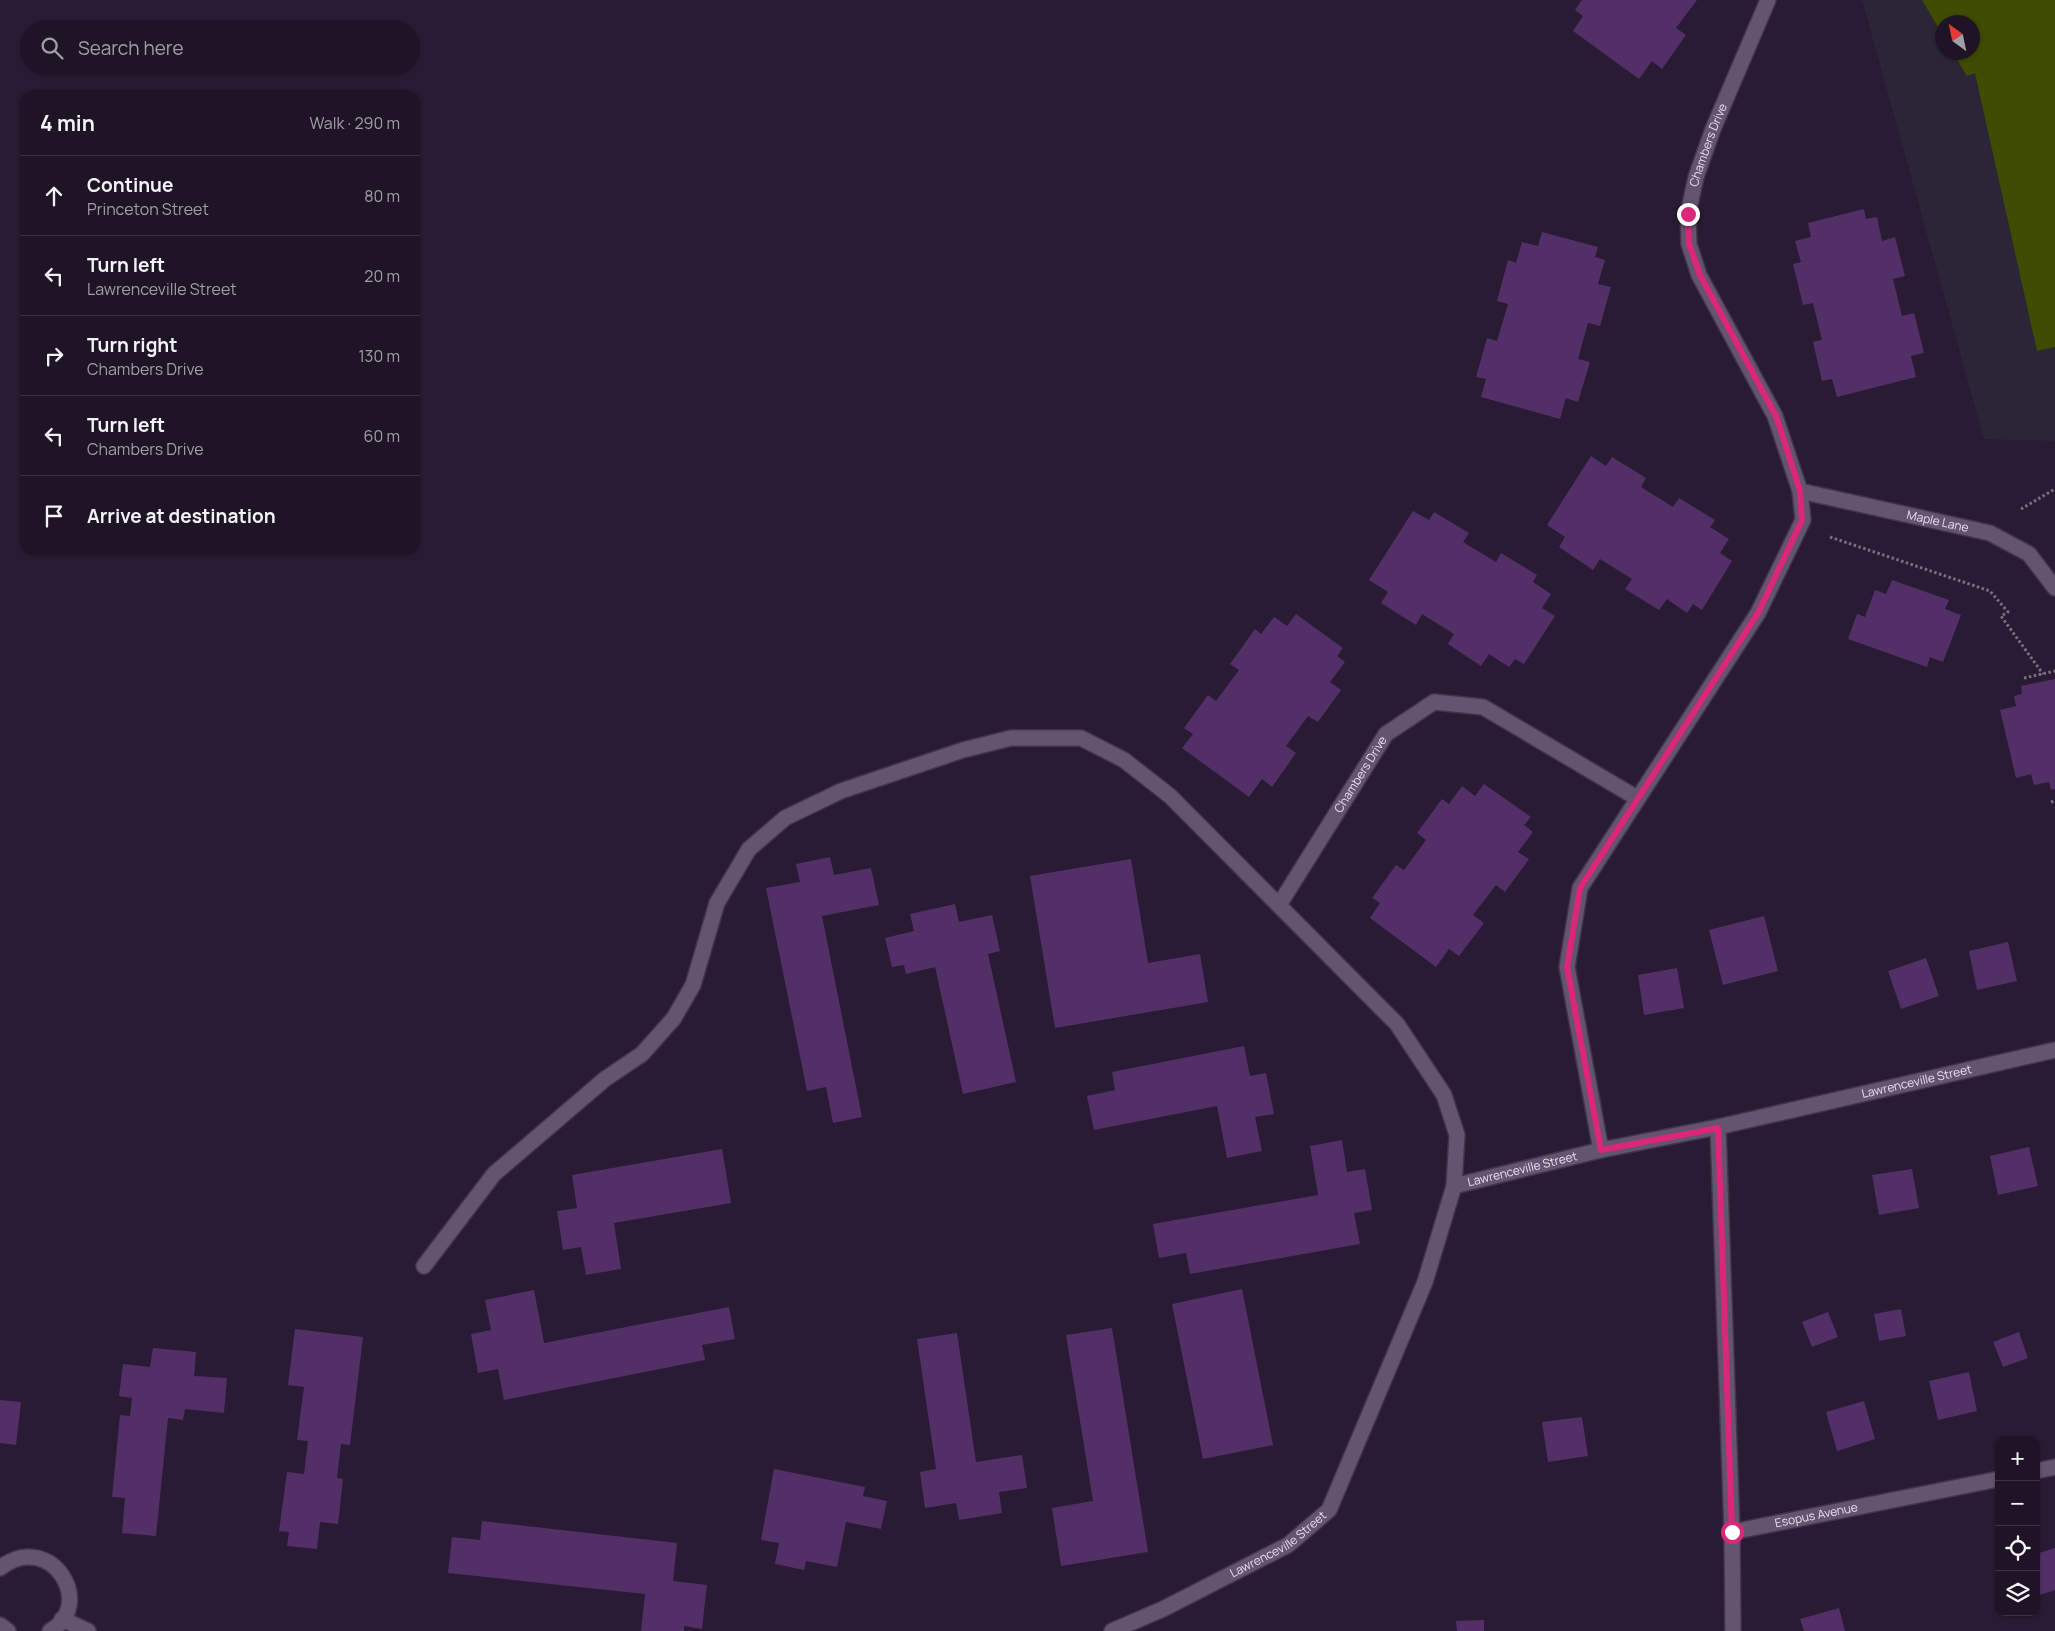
<!DOCTYPE html>
<html lang="en">
<head>
<meta charset="utf-8">
<style>
	:root { --surface:#1f1426; --page:#2c2132; --text:#f1f3f6; --muted:#a19ea7; --line:#3c3343 }
	body { margin:0; font-family:Manrope,sans-serif; background:var(--page); color:var(--text) }
	.controls { position:absolute; right:15px; bottom:15px; display:grid; overflow:hidden; border-radius:10px; box-shadow:0 1px 4px #0004 }
	.controls button { width:45px; height:45px; display:grid; place-items:center; padding:0; border:0; border-bottom:1px solid var(--line); background:var(--surface); color:var(--text); font:25px sans-serif }
	.compass { position:absolute; left:1935px; top:15px; width:45px; height:45px; border-radius:50%; background:var(--surface); box-shadow:0 1px 4px #0004; rotate:327deg }
	.stop { position:absolute; width:15px; height:15px; margin:-11px; border:4px solid #db2777; border-radius:50%; background:#fff }
	.stop.end { background:#db2777; border-color:#fff; box-shadow:0 1px 5px #0008 }
	.list { margin:0; padding:0; list-style:none }
	h2 { display:flex; justify-content:space-between; align-items:center; height:65px; margin:0; padding:0 20px; font-size:21px }
	h2 small { font-size:16px; font-weight:400; color:var(--muted) }
	.list li { display:grid; grid-template-columns:32px 1fr auto; gap:15px; align-items:center; box-sizing:border-box; height:80px; padding:0 20px; border-top:1px solid var(--line) }
	.list b { display:block; font-size:19px; white-space:nowrap }
	.list p { margin:0; font-size:16px; white-space:nowrap; color:var(--muted) }
	.list em { font-size:16px; font-style:normal; color:var(--muted) }
	.icon { flex:none; width:28px; height:28px; fill:none; stroke:currentColor; stroke-width:2; stroke-linecap:round; stroke-linejoin:round }
	.map { position:relative; flex:none; width:2055px; height:1631px; overflow:hidden }
	.search { position:absolute; background:var(--surface); box-shadow:0 1px 4px #0004; left:20px; top:20px; width:400px; height:55px; display:flex; align-items:center; gap:12px; box-sizing:border-box; padding:0 18px; border-radius:28px; color:var(--muted); font-size:19px }
	.panel { position:absolute; background:var(--surface); box-shadow:0 1px 4px #0004; left:20px; top:90px; width:400px; height:465px; border-radius:15px }
	.map>svg:first-child { display:block }
</style>
</head>
<body>
<div class="map">
<svg width="2055" height="1631" viewBox="0 0 2055 1631">
	<rect width="100%" height="100%" fill="#291b33"/>
	<path fill="#2a2637" fill-rule="evenodd" d="M1862 0H2055V441L1984 439ZM1942 22H1972V52H1942Z"/>
	<path fill="#404c01" d="M1922 0H2055V347L2037 351 1975 73 1967 76 1953 53 1972 52V22H1942V34Z"/>
	<path fill="#523067" d="M1582 0H1697L1676 28 1686 35 1662 69 1652 61 1639 79 1573 31 1583 16 1575 10Z
		M1864 209 1866 219 1877 217 1882 241 1895 237 1905 276 1893 279 1902 316 1914 313 1924 353 1911 356 1916 377 1837 397 1832 379 1822 381 1813 342 1822 340 1813 303 1803 305 1793 264 1801 262 1795 241 1811 237 1808 223Z
		M1542 232 1598 247 1595 257 1605 260 1598 284 1611 287 1600 326 1588 323 1578 359 1590 362 1578 402 1566 398 1560 419 1481 397 1486 379 1476 377 1487 338 1497 341 1508 304 1497 301 1508 260 1516 263 1522 242 1538 246Z
		M1591 456 1606 466 1612 457 1646 478 1641 487 1673 507 1679 498 1715 520 1710 527 1729 539 1720 553 1732 561 1702 610 1693 604 1687 613 1667 599 1659 610 1625 589 1632 579 1600 559 1593 570 1559 547 1565 537 1547 525Z
		M1413 511 1429 520 1434 512 1469 533 1463 542 1496 562 1501 553 1537 575 1533 582 1551 594 1542 608 1555 616 1524 664 1515 659 1509 667 1489 654 1481 666 1448 644 1454 634 1422 614 1416 625 1381 603 1388 592 1369 580Z
		M1892 580 1949 600 1945 609 1961 615 1943 662 1930 657 1927 667 1848 639 1857 614 1865 617 1875 590 1886 594Z
		M1296 614 1343 648 1337 656 1345 662 1330 682 1341 690 1318 722 1308 716 1286 746 1296 753 1272 787 1262 779 1249 797 1182 748 1193 734 1184 728 1208 695 1216 701 1239 670 1230 664 1255 629 1261 634 1274 617 1287 626Z
		M2055 679V789L2051 790 2049 782 2034 785 2031 774 2016 778 2000 710 2016 706 2014 696 2022 694 2021 686Z
		M1484 784 1531 817 1524 825 1533 832 1518 852 1529 859 1505 892 1496 885 1473 915 1484 923 1459 956 1449 949 1436 967 1370 918 1380 903 1372 898 1396 865 1404 870 1426 840 1417 833 1442 799 1449 804 1462 786 1475 796Z
		M830 857 834 875 871 868 879 905 822 916 862 1117 833 1123 826 1087 807 1091 766 888 800 882 796 864Z
		M1131 859 1148 963 1200 954 1208 1002 1055 1028 1030 876Z
		M955 904 959 922 992 915 1000 951 988 954 1016 1082 963 1094 935 967 906 974 904 965 892 967 885 938 914 931 910 914Z
		M1764 916 1778 971 1723 985 1709 930Z
		M2008 942 2017 981 1977 990 1969 951Z
		M1926 958 1939 996 1901 1009 1888 971Z
		M1677 968 1684 1008 1644 1015 1638 975Z
		M1244 1046 1250 1076 1266 1073 1274 1114 1255 1117 1262 1151 1227 1158 1217 1106 1094 1130 1087 1096 1115 1090 1112 1072Z
		M1342 1140 1347 1172 1365 1169 1372 1210 1354 1213 1360 1244 1190 1274 1186 1253 1159 1258 1153 1224 1318 1195 1310 1146Z
		M2029 1147 2038 1186 1998 1195 1990 1156Z
		M722 1149 731 1203 614 1223 621 1269 586 1275 581 1247 563 1250 557 1211 577 1208 572 1175Z
		M1912 1169 1919 1208 1879 1215 1872 1175Z
		M1242 1289 1273 1445 1203 1459 1172 1304Z
		M534 1290 544 1343 729 1307 735 1339 702 1345 705 1360 504 1400 498 1369 478 1373 471 1334 491 1330 485 1300Z
		M1901 1309 1906 1336 1879 1341 1874 1314Z
		M1828 1312 1838 1337 1812 1347 1802 1322Z
		M1112 1328 1148 1552 1061 1566 1052 1508 1093 1501 1066 1335Z
		M295 1329 363 1337 350 1445 341 1444 337 1478 343 1479 338 1524 320 1522 317 1549 287 1546 289 1532 279 1531 287 1472 304 1474 308 1441 297 1440 304 1387 288 1385Z
		M2019 1332 2028 1358 2003 1367 1993 1342Z
		M957 1333 976 1462 1022 1455 1027 1488 999 1492 1002 1513 959 1520 956 1503 925 1508 920 1472 936 1469 917 1339Z
		M153 1348 196 1352 194 1376 227 1378 224 1413 185 1409 183 1420 168 1418 156 1536 122 1533 125 1498 112 1497 120 1415 130 1416 132 1398 119 1396 123 1364 150 1367Z
		M1969 1372 1977 1411 1938 1420 1929 1381Z
		M0 1400 21 1402 16 1445 0 1443Z
		M1864 1401 1875 1439 1837 1451 1826 1412Z
		M1582 1417 1588 1456 1548 1462 1542 1422Z
		M774 1469 865 1487 863 1496 887 1501 881 1529 846 1522 837 1567 806 1561 804 1570 775 1564 779 1543 761 1540Z
		M482 1521 677 1543 673 1581 707 1585 702 1629 684 1626V1631H641L645 1594 448 1573 452 1537 480 1540Z
		M2055 1548V1590L2036 1596V1554Z
		M1839 1608 1845 1631H1804L1800 1619Z
		M1484 1620V1631H1457L1456 1621Z"/>
	<g fill="none" stroke-linecap="round" stroke-linejoin="round">
		<g stroke="#413549" stroke-width="18">
			<g id="street">
				<path id="s1" d="M1800 491 1990 533 2029 554 2055 588"/>
				<path id="s2" d="M1279 905 1386 734 1434 702 1483 707 1637 798"/>
				<path d="M1718 1127 1732 1532 1733 1631"/>
				<path id="s3" d="M1601 1150 1567 967 1580 888 1758 613 1803 520 1800 491 1775 416 1699 275 1689 244 1688 214 1696 177 1713 129 1768 0"/>
				<path d="M424 1266 494 1174 605 1079 642 1054 674 1018 693 985 717 903 749 849 785 818 841 791 963 750 1011 738H1081L1124 760 1170 796 1397 1024 1444 1095 1457 1135 1454 1186"/>
				<path d="M2036 1471 2055 1467"/>
				<path id="s4" d="M1732 1532 1999 1479"/>
				<path d="M0 1568C51 1529 97 1605 50 1631"/>
				<path d="M62 1619 88 1631"/>
				<path d="M0 1625 8 1631"/>
				<path id="s5" d="M1112 1631 1163 1609 1288 1545 1329 1510 1425 1282 1454 1186 1601 1150 1718 1127 2055 1050"/>
			</g>
		</g>
		<path stroke="#7a6f83" stroke-width="3" stroke-dasharray="2.5 2.5" stroke-linecap="butt" d="M2021 509 2055 489
			M1830 537 1990 591 2008 612 2001 616 2043 674
			M2024 678 2055 671
			M2051 802 2055 801"/>
		<use href="#street" stroke="#655470" stroke-width="15"/>
	</g>
	<g fill="none" stroke-linecap="round" stroke-linejoin="round">
		<path stroke="#db2777" stroke-width="6" d="M1688 214 1689 244 1700 275 1776 416 1800 491 1802 520 1758 613 1580 888 1567 967 1601 1150 1718 1128 1732 1532"/>
	</g>
	<g text-anchor="middle" stroke-width="4" stroke-linejoin="round" paint-order="stroke">
		<g font-size="12" fill="#e8dfef" stroke="#201129">
			<text dy="4" stroke="none"><textPath href="#s3" startOffset="1100">Chambers Drive</textPath></text>
			<text dy="4" stroke="none"><textPath href="#s1" startOffset="141">Maple Lane</textPath></text>
			<text dy="4" stroke="none"><textPath href="#s2" startOffset="154">Chambers Drive</textPath></text>
			<text dy="4" stroke="none"><textPath href="#s5" startOffset="1072">Lawrenceville Street</textPath></text>
			<text dy="4" stroke="none"><textPath href="#s5" startOffset="668">Lawrenceville Street</textPath></text>
			<text dy="4" stroke="none"><textPath href="#s4" startOffset="86">Esopus Avenue</textPath></text>
			<text dy="4" stroke="none"><textPath href="#s5" startOffset="188">Lawrenceville Street</textPath></text>
		</g>
	</g>
</svg>
<div class="controls">
<button>+</button>
<button>−</button>
<button><svg class="icon" aria-label="locate" viewBox="0 0 24 24"><circle cx="12" cy="12" r="6"/><path d="M12 2v4M12 18v4M2 12h4M18 12h4"/></svg></button>
<button><svg class="icon" aria-label="layers" viewBox="0 0 24 24"><path d="M12 4l9 5-9 5-9-5zM3 14l9 5 9-5"/></svg></button>
</div>
<svg class="compass" viewBox="-18 -18 36 36"><path d="M0-13l5 13h-10z" fill="#e53935"/><path d="M0 13l5-13h-10z" fill="#a19ea7"/></svg>
<div class="stop" style="left:1732px;top:1532px"></div>
<div class="stop end" style="left:1688px;top:214px"></div>
<div class="search"><svg class="icon" aria-label="search" viewBox="0 0 24 24"><circle cx="10" cy="10" r="6"/><path d="M15 15l6 6"/></svg>Search here</div>
<section class="panel">
<h2>4 min<small>Walk · 290 m</small></h2>
<ul class="list">
<li><svg class="icon" aria-label="ahead" viewBox="0 0 24 24"><path d="M12 20V5M6 11l6-6 6 6"/></svg><div><b>Continue</b><p>Princeton Street</p></div><em>80 m</em></li>
<li><svg class="icon" aria-label="left" viewBox="0 0 24 24"><path d="M17 20v-9H6M10 6l-5 5 5 5"/></svg><div><b>Turn left</b><p>Lawrenceville Street</p></div><em>20 m</em></li>
<li><svg class="icon" aria-label="right" viewBox="0 0 24 24"><path d="M7 20v-9h11M14 6l5 5-5 5"/></svg><div><b>Turn right</b><p>Chambers Drive</p></div><em>130 m</em></li>
<li><svg class="icon" aria-label="left" viewBox="0 0 24 24"><path d="M17 20v-9H6M10 6l-5 5 5 5"/></svg><div><b>Turn left</b><p>Chambers Drive</p></div><em>60 m</em></li>
<li><svg class="icon" aria-label="arrive" viewBox="0 0 24 24"><path d="M6 21V4h12l-3 4 3 4H6"/></svg><div><b>Arrive at destination</b></div></li>
</ul>
</section>
</div>
</body>
</html>
